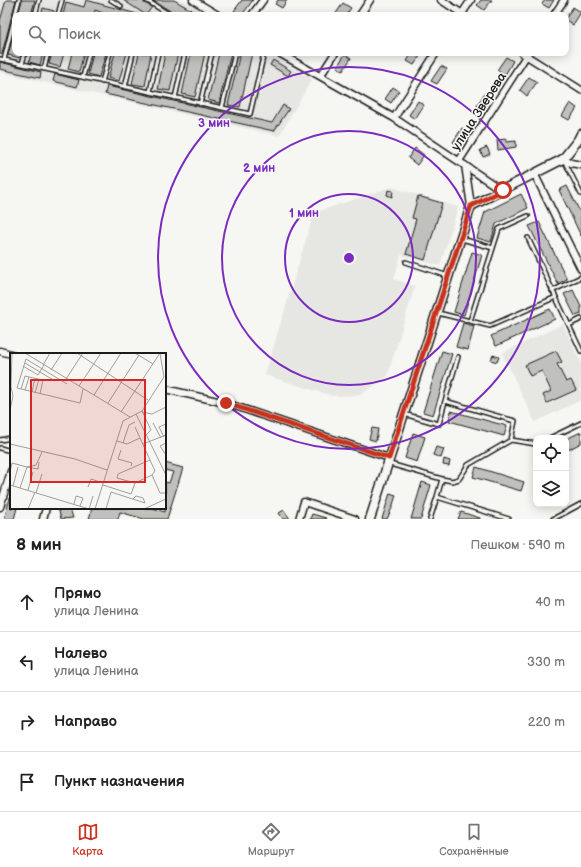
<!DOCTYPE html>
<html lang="ru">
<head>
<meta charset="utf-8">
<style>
	:root { --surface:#fff; --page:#f6f6f6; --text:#222; --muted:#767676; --line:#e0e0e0; --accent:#c8321e }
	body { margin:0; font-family:"Balsamiq Sans",sans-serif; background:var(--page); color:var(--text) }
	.controls { position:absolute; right:12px; bottom:12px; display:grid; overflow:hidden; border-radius:8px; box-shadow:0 2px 10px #0003 }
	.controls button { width:36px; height:36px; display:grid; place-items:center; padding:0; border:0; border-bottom:1px solid var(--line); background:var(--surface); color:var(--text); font:20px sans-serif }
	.stop { position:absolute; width:12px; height:12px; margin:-9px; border:3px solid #c8321e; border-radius:50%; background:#fff }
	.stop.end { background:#c8321e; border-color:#fff; box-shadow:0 1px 4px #0008 }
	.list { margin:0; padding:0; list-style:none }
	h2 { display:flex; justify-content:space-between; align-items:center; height:52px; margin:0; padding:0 16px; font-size:17px }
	h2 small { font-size:13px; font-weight:400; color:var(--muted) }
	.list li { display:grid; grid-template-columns:26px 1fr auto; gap:12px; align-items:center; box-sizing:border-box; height:60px; padding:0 16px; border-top:1px solid var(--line) }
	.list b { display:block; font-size:15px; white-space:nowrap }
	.list p { margin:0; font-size:13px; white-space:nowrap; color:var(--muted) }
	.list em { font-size:13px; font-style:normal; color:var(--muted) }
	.icon { flex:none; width:22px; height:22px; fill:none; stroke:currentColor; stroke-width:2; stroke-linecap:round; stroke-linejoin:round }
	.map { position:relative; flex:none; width:581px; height:519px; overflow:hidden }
	.search { position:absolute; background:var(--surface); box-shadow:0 2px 10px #0003; left:12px; right:12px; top:12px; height:44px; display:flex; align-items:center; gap:10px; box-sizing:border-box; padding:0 14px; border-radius:8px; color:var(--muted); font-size:15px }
	.sheet { height:292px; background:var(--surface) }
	nav { display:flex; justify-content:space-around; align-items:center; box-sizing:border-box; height:56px; border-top:1px solid var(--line); background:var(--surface); font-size:11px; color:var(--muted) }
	nav a { display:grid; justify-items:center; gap:2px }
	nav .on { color:var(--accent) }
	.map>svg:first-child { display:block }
</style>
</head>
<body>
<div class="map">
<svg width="581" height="519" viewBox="0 0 581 519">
	<rect width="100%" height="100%" fill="#f6f6f2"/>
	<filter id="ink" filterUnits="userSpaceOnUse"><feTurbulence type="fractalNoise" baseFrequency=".025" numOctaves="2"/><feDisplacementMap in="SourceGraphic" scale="8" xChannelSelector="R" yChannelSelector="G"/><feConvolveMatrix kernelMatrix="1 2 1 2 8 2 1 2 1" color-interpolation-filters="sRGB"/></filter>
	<g filter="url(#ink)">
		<path fill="#e6e6e2" d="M0 0H183L208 15H15V53H269L312 79 279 136 0 72Z
			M391 187 458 207 440 266 401 255 394 279 415 286 387 377 360 395 332 396 265 375 314 213Z
			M563 324 581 363V400L535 422 502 353Z"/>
		<path fill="#c0c0bd" stroke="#1c1c1c" d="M6 0H16L2 54 0 53V21Z
			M22 0H35L31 15H18Z
			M86 0 137 14 136 15H103V13L95 10 94 15H63L66 2 84 7Z
			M123 0H143L144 3 152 7 146 15Z
			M152 0H174L200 15H177Z
			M242 0H253L242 15H240L234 11Z
			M278 0H287L282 8 275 4Z
			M481 0H492L484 10 477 5Z
			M545 0H554L549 8 542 4Z
			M343 3 351 8 346 15H335Z
			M573 7 581 12 573 25 566 20V18Z
			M43 8 54 11 53 15H41Z
			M15 28V53H21L20 58 8 55Z
			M31 53H43L40 65 29 62Z
			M52 53H64L60 67 49 64Z
			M72 53H84L79 72 68 69Z
			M93 53H106L99 77 88 74Z
			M115 53H127L119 81 108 78Z
			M139 53H151L145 86 132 84Z
			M165 53H178L170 91 158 89Z
			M191 53H205L195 97 182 94Z
			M219 53H231L219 103 208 100Z
			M240 53H252L240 107 228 105Z
			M412 53H422L414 65 407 61Z
			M345 54 351 58 343 71 337 67Z
			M506 57 513 61 505 75 497 70Z
			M273 60 291 71 288 76 270 65Z
			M0 62 41 72 40 78 0 69Z
			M441 66 447 69 437 84 431 81Z
			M55 74 79 80 77 87 53 81Z
			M529 77 537 82 527 96 520 90Z
			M107 86 272 123 283 105 289 109 274 131 105 94Z
			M393 87 399 91 391 103 385 99Z
			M484 94 490 98 483 110 477 106Z
			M418 101 424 105 415 119 409 115Z
			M570 103 577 108 569 120 562 116Z
			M462 128 468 132 459 146 453 142Z
			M506 139V142L516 141V147L498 150 497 140Z
			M487 147 490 154 483 157 480 150Z
			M415 148 424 155 417 165 408 158Z
			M567 186 581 214V236L559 190Z
			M388 190 393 191 392 197 387 195Z
			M521 194 528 208 496 224 491 242 477 238 485 212Z
			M418 196 442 203 425 260 406 254 416 219 412 218Z
			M539 222 567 279 558 284 529 226Z
			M472 252 482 255 464 315 454 312Z
			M573 290 581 307V314L575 316 564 294Z
			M550 309 555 319 496 346 491 336Z
			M463 323 474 326 468 350 456 347Z
			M442 351 452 354 433 415 423 412Z
			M556 351 562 362 557 364 566 382 571 380 576 390 547 403 543 395 551 391 542 371 530 376 525 365Z
			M493 355 499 357 497 362 491 360Z
			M451 411 507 426 504 436 449 421Z
			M372 428 378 429 376 441 369 439Z
			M581 432V443L566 451V439Z
			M413 433 425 437 417 462 405 458Z
			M436 447 444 449 441 458 433 455Z
			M444 459 450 461 449 466 443 465Z
			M165 463 183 468 167 519H144L120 512 118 519H89L92 508H152L165 512V482L169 483 173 472 165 470Z
			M476 467 524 482 521 491 473 477Z
			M422 482 431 485 421 519H411Z
			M390 493 396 495 392 508 387 519H382Z
			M10 498H11V508H17L14 519H4Z
			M58 508H70L73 518 61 519Z
			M284 510 290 519H283L279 513Z
			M461 512 480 518V519H458Z
			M312 514 326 518 325 519H310Z"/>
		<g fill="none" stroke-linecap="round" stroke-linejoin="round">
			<g stroke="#1c1c1c" stroke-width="6">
				<path id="lane" d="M111 0 121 6
					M146 0 170 15
					M15 15 19 0
					M35 15 39 0
					M58 15 62 0
					M0 59 250 114 264 53
					M4 60 15 15
					M22 64 25 53
					M44 69 48 53
					M83 77 89 53
					M102 82 110 53
					M125 87 133 53
					M150 92 158 53
					M175 98 185 53
					M200 104 212 53
					M222 108 235 53
					M565 162 581 194
					M528 238 581 351
					M462 239 493 248
					M406 262 448 276
					M552 291 581 277
					M438 313 490 326 556 297
					M470 321 499 229 528 216
					M569 325 581 319
					M458 357 445 401 515 421 511 440
					M404 414 439 424 445 401
					M550 438 581 423
					M0 440 11 438
					M0 448 11 451
					M390 464 442 479
					M430 519 437 497
					M509 519 437 497 442 479 452 481 459 479 468 465 511 440 536 444
					M553 519 581 504"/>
			</g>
			<g stroke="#1c1c1c" stroke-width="9">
				<path id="street" d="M193 0 218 15
					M441 0 464 15
					M252 15 263 0
					M360 15 370 0
					M461 15 471 0
					M554 15 564 0
					M279 53 394 118 503 191
					M522 53 581 90
					M321 75 335 53
					M394 118 436 53
					M563 159 571 163 581 165
					M459 161 528 53
					M465 165 471 206
					M535 175 581 269
					M0 351 11 354
					M165 389 226 403 389 458
					M0 507 11 471
					M43 519 46 508
					M299 519 304 502 355 519"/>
			</g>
			<g stroke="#1c1c1c" stroke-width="11">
				<path id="secondary" d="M370 519 471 206 563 159 578 140 581 134"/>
			</g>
			<use href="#lane" stroke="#f6f6f2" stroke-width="3"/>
			<use href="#street" stroke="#f6f6f2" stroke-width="6"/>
			<use href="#secondary" stroke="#f6f6f2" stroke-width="8"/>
		</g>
	</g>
	<g fill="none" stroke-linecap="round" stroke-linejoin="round" filter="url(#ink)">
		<path stroke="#c8321e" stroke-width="5" d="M226 403 389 458 471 206 503 190"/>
	</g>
	<g fill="none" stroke="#7b2cbf" stroke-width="2">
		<circle cx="349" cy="258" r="64"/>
		<circle cx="349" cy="258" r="127"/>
		<circle cx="349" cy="258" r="191"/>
	</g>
	<g text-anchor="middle" stroke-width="3" stroke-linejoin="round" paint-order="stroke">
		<g font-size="13" fill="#1c1c1c" stroke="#f6f6f2">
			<text transform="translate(478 111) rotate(-57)" y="5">улица Зверева</text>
		</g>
	</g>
	<g transform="translate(10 353)">
		<rect width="156" height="156" fill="#f6f6f2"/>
		<path fill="none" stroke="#9f9f9c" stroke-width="1" d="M15 0 120 64M67 0 138 47M125 0 143 11M15 10 45 28M33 12 40 0M13 13 28 22 34 12M41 17 52 0M19 24 33 27 30 41M56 26 73 0M57 31 16 6 7 35 70 50 73 36M69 33 91 0M11 36 15 23 19 24 15 37M22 39 25 25M25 40 29 26M84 42 111 0M98 50 129 2M0 57 3 43 1 34 2 0M132 58 141 77 136 82M111 59 150 0M132 59 142 61 156 54M126 61 156 122M143 70 151 85M125 74 140 107M154 84 149 74 156 71M107 88 117 91 130 85M113 90 119 72 125 69M156 90 150 93 156 102M0 91 65 106 97 117M133 91 156 82M111 97 108 106 122 110 121 113M0 119 2 110 17 114 26 112 32 99M125 130 107 125 108 121 140 107 145 118 142 122M0 132 79 156 83 143M93 132 121 141 125 130 142 122 150 140H156M3 133 8 114M78 134 81 126 93 130M10 135 17 114 28 116 29 109M18 137 23 119M26 140 32 121M123 146 126 143 133 145 135 150M64 151 66 143 73 145 70 153M18 156 25 139M85 156 113 68 132 58 154 24 150 0M96 156 101 139 135 150M134 156 156 146"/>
		<path fill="#d62828" fill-opacity="0.15" stroke="#d62828" stroke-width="2" d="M21 27H135V129H21Z"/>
		<rect width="156" height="156" fill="none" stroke="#1c1c1c" stroke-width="2"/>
	</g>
	<circle cx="349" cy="258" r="6" fill="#7b2cbf" stroke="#f6f6f2" stroke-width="2"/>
	<g font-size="12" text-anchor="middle" font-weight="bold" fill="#7b2cbf" stroke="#f6f6f2" stroke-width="3" stroke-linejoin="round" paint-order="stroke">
		<text x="214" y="127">3 мин</text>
		<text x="259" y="172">2 мин</text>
		<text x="304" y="217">1 мин</text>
	</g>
</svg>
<div class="controls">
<button><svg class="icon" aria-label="locate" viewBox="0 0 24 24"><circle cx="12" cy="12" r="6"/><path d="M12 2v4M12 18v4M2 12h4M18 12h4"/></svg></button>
<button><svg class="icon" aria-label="layers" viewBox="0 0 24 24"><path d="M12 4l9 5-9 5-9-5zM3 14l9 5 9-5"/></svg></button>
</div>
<div class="stop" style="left:503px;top:190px"></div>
<div class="stop end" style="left:226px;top:403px"></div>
<div class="search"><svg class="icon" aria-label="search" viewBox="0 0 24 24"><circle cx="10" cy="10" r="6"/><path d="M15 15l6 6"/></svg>Поиск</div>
</div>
<section class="sheet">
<h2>8 мин<small>Пешком · 590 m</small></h2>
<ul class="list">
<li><svg class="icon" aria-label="ahead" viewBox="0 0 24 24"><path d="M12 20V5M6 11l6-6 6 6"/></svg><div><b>Прямо</b><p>улица Ленина</p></div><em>40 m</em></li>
<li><svg class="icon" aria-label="left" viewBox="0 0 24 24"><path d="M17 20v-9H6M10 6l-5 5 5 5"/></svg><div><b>Налево</b><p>улица Ленина</p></div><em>330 m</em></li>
<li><svg class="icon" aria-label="right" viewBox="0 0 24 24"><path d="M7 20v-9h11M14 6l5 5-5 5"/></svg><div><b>Направо</b></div><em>220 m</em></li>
<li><svg class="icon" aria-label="arrive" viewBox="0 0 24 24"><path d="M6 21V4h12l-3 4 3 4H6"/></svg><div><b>Пункт назначения</b></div></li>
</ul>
</section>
<nav>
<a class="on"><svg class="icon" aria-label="map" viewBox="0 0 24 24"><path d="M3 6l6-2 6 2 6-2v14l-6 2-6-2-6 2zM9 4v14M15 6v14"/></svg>Карта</a>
<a><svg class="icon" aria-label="directions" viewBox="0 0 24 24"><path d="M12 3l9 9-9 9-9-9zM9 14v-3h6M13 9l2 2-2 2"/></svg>Маршрут</a>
<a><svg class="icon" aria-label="saved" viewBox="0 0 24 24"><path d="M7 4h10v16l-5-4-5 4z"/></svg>Сохранённые</a>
</nav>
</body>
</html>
